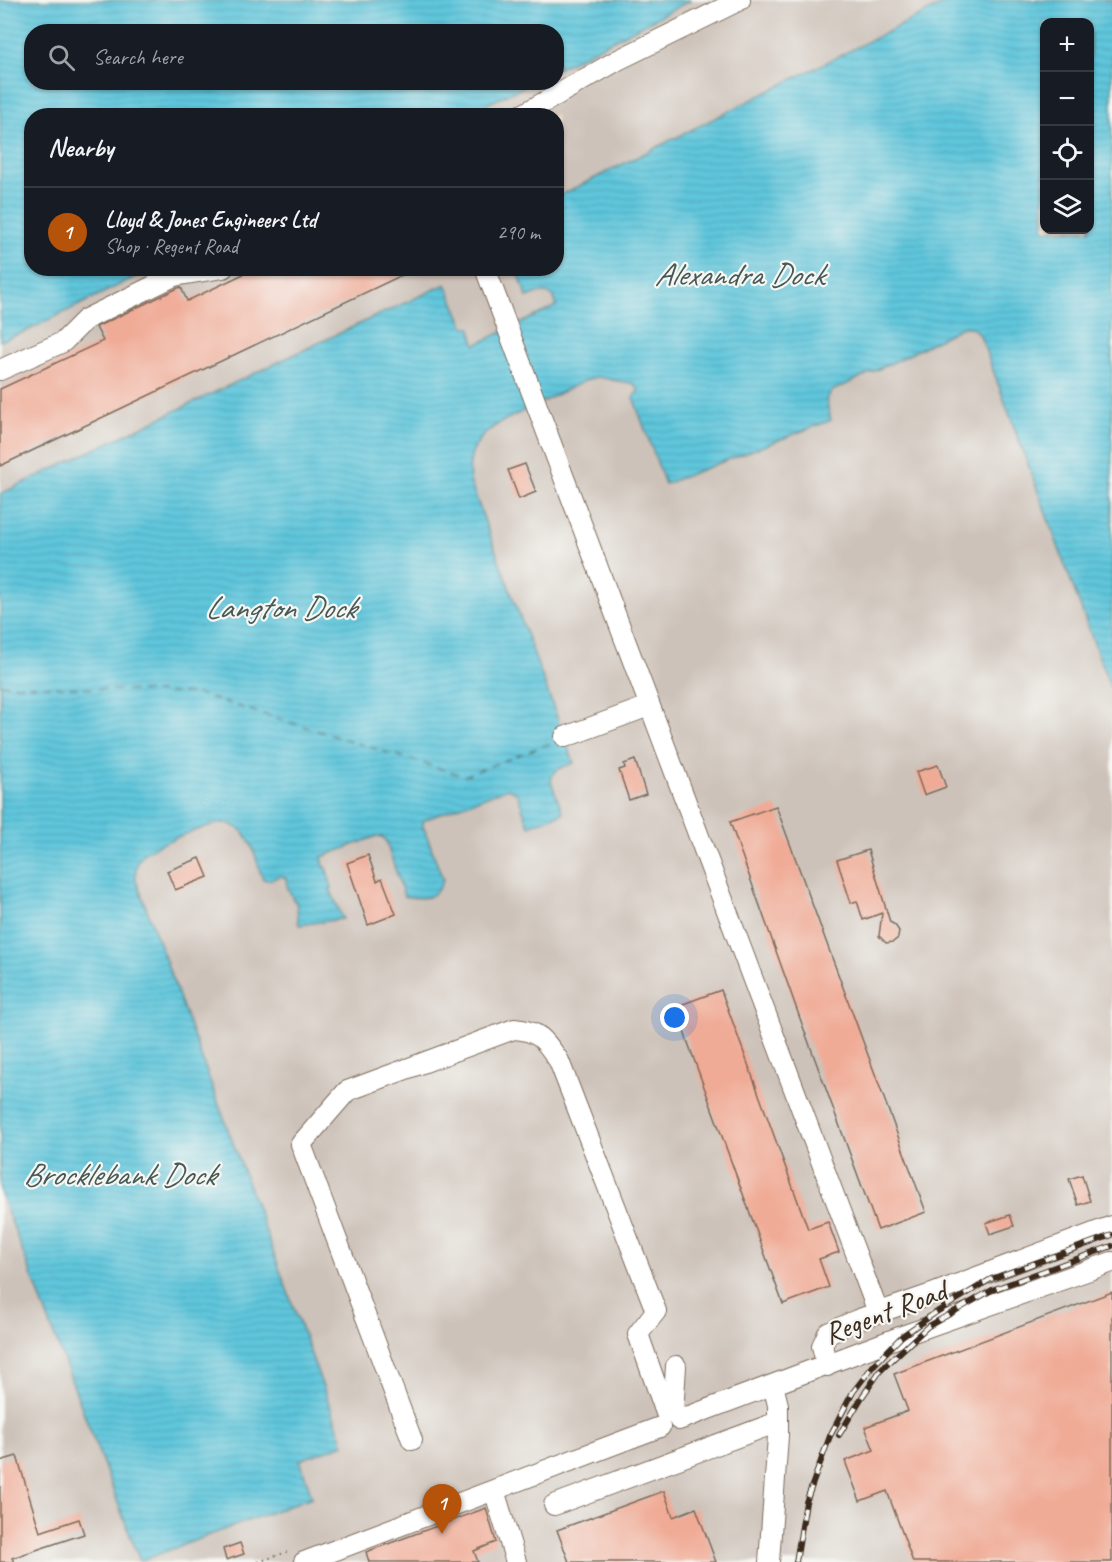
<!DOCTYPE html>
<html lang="en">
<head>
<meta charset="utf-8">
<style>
	:root { --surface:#171b24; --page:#20242c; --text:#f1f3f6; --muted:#9ea1a6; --line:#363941; --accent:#b45309 }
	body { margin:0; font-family:Caveat,sans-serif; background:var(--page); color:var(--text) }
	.controls { position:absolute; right:18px; top:18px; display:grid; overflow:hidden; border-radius:12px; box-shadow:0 2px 4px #0004 }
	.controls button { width:54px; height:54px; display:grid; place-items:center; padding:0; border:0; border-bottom:2px solid var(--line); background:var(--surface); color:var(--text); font:30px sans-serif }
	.you { position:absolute; left:675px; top:1018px; width:21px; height:21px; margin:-15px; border:4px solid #fff; border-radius:50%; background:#1a73e8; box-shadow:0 0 0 9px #1a73e833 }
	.badge { display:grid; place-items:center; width:39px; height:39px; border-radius:50%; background:var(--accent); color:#fff; font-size:20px; font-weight:700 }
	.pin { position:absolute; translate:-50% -50px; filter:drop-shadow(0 2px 3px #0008) }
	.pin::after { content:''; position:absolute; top:32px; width:21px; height:18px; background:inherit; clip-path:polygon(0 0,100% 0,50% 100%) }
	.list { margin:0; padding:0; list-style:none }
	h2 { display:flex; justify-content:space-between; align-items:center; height:78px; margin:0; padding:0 24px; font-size:26px }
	h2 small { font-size:20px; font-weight:400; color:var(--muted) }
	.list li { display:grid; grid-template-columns:39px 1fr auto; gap:18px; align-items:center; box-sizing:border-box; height:90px; padding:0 24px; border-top:2px solid var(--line) }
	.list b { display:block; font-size:22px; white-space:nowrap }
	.list p { margin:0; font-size:20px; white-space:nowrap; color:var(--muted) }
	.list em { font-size:20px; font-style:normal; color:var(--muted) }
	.icon { flex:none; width:33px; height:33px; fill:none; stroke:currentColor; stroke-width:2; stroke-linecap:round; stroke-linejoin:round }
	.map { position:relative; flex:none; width:1112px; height:1562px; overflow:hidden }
	.search { position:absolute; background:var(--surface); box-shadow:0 2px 4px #0004; left:24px; top:24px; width:540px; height:66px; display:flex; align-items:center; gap:15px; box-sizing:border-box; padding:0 21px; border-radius:24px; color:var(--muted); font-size:22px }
	.panel { position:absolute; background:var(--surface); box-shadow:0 2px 4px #0004; left:24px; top:108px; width:540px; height:168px; border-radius:24px }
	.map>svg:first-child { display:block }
</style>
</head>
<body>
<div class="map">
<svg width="1112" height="1562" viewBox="0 0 1112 1562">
	<defs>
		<pattern id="water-rules" width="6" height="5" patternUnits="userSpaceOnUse" patternTransform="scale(1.5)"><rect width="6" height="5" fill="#5fc6dc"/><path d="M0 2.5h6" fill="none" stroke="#53aabc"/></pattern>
	</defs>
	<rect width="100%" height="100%" fill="#f6f6f2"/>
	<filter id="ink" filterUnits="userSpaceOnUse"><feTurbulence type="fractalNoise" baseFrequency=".0167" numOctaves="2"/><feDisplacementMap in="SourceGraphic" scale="12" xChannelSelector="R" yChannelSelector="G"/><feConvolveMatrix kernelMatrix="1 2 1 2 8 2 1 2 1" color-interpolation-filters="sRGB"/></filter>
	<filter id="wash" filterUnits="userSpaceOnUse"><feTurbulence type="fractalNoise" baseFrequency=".008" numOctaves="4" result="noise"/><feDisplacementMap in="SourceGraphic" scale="24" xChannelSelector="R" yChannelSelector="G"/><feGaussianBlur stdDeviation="1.35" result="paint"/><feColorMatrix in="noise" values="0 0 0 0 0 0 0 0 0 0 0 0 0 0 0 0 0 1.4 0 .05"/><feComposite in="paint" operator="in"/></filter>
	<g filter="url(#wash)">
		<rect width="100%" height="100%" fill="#f5e3cd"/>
		<path fill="#cdc2b9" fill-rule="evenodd" d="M691 0H1112V1562H0V341L26 332 151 269 556 268V116L465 115 531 83 556 82 557 69ZM1044 22H1090V230H1044Z"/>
		<path fill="url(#water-rules)" stroke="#4d787d" stroke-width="1.5" fill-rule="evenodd" d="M0 0H691L557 69 556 32H32V82L531 83 465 115 32 116V268L151 269 25 332 0 341Z
			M951 0H1112V692L980 335 971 327H962L902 358 832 391 826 400 831 420 665 484 633 397 639 390 633 383C620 383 609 378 596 377 575 384 556 395 537 405 501 422 464 433 470 481L574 763C564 767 552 768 551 782L563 813 529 826 517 794 508 788 424 820 422 828H424L443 880C435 901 424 899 404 896L386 841 382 837 377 836 322 857 324 867H326L332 888 330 889 343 919 299 925 296 901H294L287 886 286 878 281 876 269 880 263 879C256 863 254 839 239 829 234 825 228 823 222 823 210 824 151 846 143 854 136 861 135 870 136 880L344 1444 300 1460 312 1497 140 1561 0 1192V494L346 330 446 284 464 326 471 328 475 345 556 306 554 297C545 289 537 293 527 297L517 269 556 268 557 197ZM1044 22H1090V230H1044Z"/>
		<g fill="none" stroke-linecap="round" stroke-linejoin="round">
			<path stroke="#465957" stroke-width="1.5" stroke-dasharray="8 6" stroke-linecap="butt" d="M0 684 198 694 464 776 556 741"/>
		</g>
		<g id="blocks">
			<path fill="#f0ab96" d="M256 268H417L0 466V389L103 341 96 327 178 288 181 287 187 301Z
				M525 464 536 492 519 499 508 470Z
				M635 760 646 794 629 800 619 770 625 768 624 764Z
				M938 765 946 787 924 795 916 772Z
				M776 806 926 1212 878 1230 802 1024 730 822Z
				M868 850 890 922 895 925 899 931 898 938 893 942 886 943 879 936 882 913 863 920 857 901 851 903 837 860Z
				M368 855 377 881 382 878 396 914 368 925 347 863Z
				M200 858 208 877 175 890 167 871Z
				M721 990 808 1229 828 1222 839 1252 819 1259 829 1287 783 1304 675 1007Z
				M1082 1175 1090 1201 1078 1205 1069 1179Z
				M1010 1215 1014 1226 990 1234 986 1223Z
				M1112 1292V1562H913L887 1491 860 1501 845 1461 874 1450 865 1427 908 1411 894 1374Z
				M17 1456 40 1532 79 1519 84 1534 12 1558 14 1562H0V1461Z
				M664 1491 673 1517 696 1508 716 1562H569L557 1530Z
				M486 1508 496 1542 474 1551 478 1562H369L366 1552Z
				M240 1543 244 1554 226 1560 223 1549Z"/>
		</g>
	</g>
	<g filter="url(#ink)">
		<use href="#blocks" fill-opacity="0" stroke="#7c6b5b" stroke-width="1.5"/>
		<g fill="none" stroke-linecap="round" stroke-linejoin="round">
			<g stroke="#7c6b5b" stroke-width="22">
				<path id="minor" d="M520 116 618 60 740 0
					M485 268 878 1312
					M0 370 63 342 86 319 174 276 223 268
					M565 737 649 706
					M827 1366 822 1346 828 1333 857 1320 932 1294 1112 1226
					M673 1413 676 1366
					M679 1420 902 1336 1112 1262
					M412 1440 301 1144 347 1091 514 1029C540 1031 545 1040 559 1061L656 1311 638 1334 666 1413
					M494 1490 516 1562
					M554 1505 778 1422
					M304 1562 660 1427
					M769 1562 778 1436V1405L773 1385"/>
			</g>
			<path stroke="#7c6b5b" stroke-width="2" stroke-dasharray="1.5 4.5" stroke-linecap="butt" d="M258 1562 287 1552"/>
			<use href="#minor" stroke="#fff" stroke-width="20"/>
			<g stroke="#3b2a1e" stroke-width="6">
				<path id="rail" d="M839 1435 862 1397 880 1371 927 1327 992 1290 1112 1246
					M796 1562 806 1502 830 1436 853 1392 873 1366 902 1336 935 1313 991 1279 1112 1235"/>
			</g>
			<use href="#rail" stroke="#f6f6f2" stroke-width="4" stroke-dasharray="11" stroke-linecap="butt"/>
		</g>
	</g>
	<g text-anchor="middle" stroke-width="4.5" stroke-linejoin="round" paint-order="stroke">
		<g font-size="30" fill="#3b2a1e" stroke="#f6f6f2">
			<text transform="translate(885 1312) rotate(-21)" y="10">Regent Road</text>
		</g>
		<g font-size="32" font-style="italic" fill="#465957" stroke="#f6f6f2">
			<text x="739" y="285">Alexandra Dock</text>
			<text x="280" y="618">Langton Dock</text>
			<text x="119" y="1185">Brocklebank Dock</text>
		</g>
	</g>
</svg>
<div class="controls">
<button>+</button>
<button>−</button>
<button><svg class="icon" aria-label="locate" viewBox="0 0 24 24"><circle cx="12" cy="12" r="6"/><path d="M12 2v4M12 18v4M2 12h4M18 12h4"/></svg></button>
<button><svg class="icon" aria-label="layers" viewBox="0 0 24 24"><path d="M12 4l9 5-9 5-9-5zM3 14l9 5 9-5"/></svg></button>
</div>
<div class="you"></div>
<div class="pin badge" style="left:442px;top:1534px">1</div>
<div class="search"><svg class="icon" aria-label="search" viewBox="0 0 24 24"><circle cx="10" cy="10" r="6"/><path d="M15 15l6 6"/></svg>Search here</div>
<section class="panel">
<h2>Nearby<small></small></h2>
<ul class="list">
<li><span class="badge">1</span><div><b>Lloyd &amp; Jones Engineers Ltd</b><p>Shop · Regent Road</p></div><em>290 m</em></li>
</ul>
</section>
</div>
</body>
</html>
